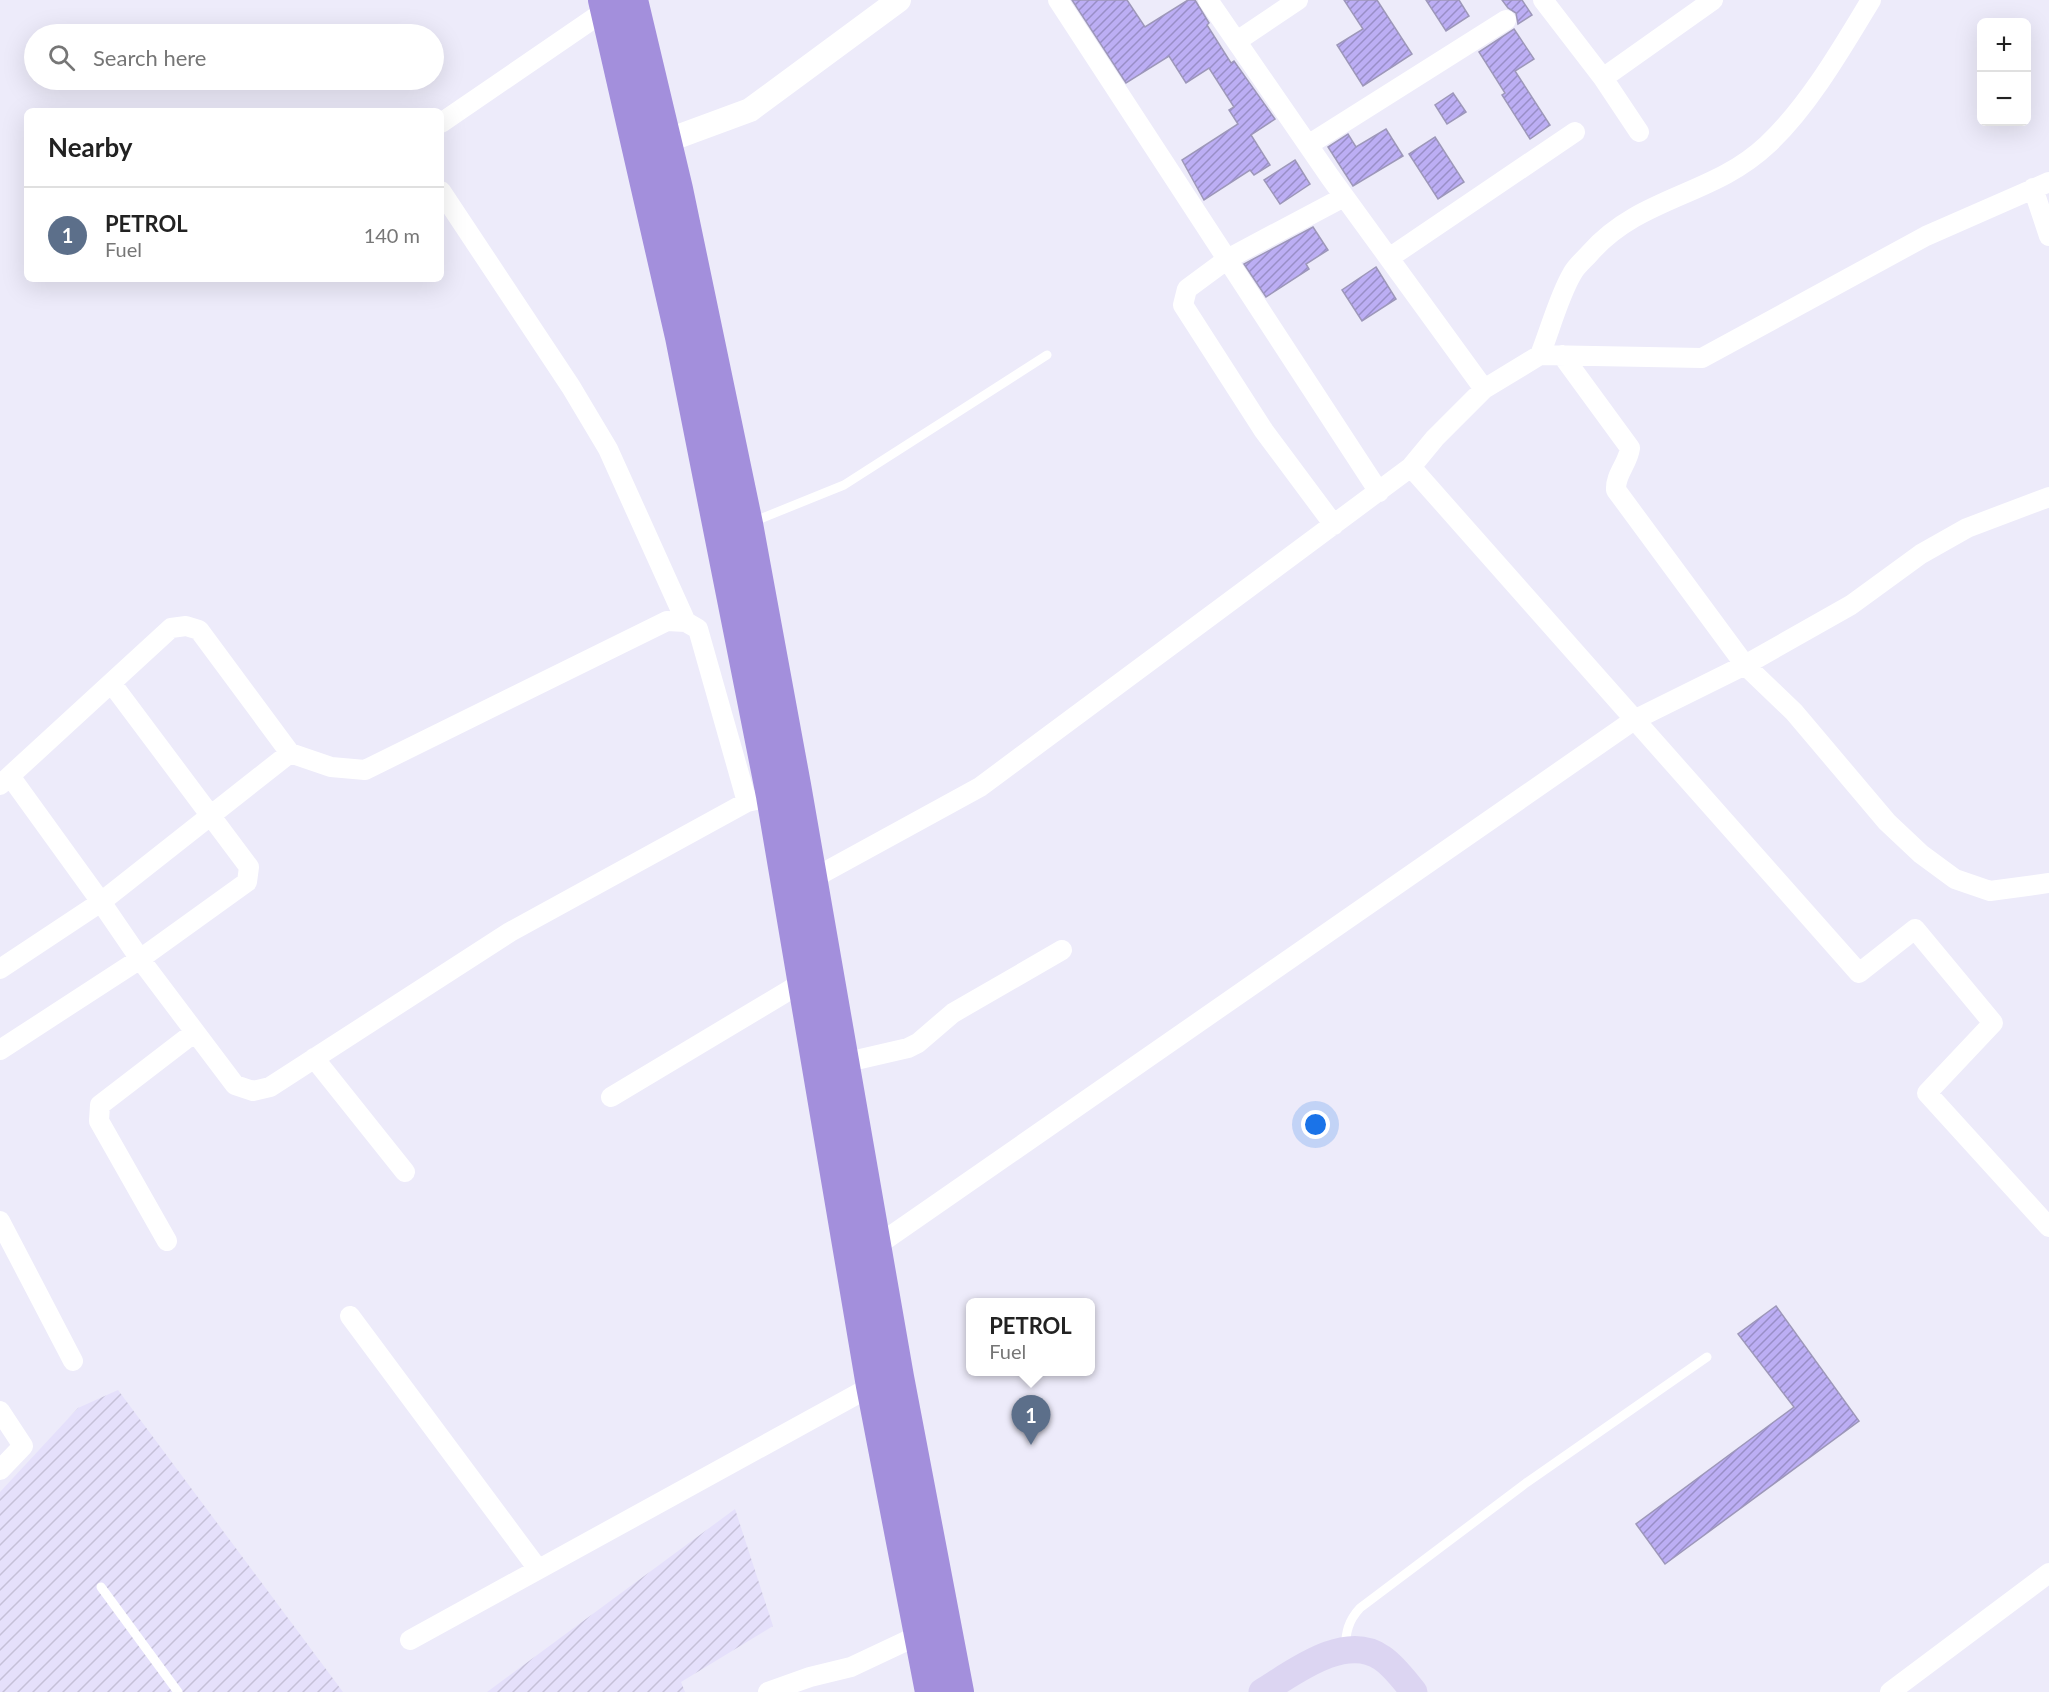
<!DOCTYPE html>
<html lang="en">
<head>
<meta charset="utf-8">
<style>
	:root { --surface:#fff; --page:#f2f2f2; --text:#222; --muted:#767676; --line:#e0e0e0; --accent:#aa6735 }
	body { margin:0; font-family:Lato,sans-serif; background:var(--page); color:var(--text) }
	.controls { position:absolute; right:18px; top:18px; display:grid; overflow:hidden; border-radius:9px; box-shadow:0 6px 24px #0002 }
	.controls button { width:54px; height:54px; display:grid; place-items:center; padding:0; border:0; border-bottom:2px solid var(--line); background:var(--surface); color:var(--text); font:30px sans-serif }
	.you { position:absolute; left:1316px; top:1125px; width:21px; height:21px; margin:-15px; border:4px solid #fff; border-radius:50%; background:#1a73e8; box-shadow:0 0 0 9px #1a73e833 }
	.badge { display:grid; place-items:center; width:39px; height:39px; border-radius:50%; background:var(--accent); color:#fff; font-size:20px; font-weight:700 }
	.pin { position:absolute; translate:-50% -50px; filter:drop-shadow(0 2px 3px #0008) }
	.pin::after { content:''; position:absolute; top:32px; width:21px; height:18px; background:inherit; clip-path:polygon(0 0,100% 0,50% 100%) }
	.popup { position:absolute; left:966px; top:1298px; width:129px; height:78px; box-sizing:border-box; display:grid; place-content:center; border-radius:9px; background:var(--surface); filter:drop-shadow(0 2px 4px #0005); font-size:20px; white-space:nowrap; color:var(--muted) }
	.popup b { font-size:22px; color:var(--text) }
	.popup::after { content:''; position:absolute; left:50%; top:100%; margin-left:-12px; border:12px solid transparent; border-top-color:var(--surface) }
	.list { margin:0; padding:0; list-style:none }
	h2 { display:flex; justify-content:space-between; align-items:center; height:78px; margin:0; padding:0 24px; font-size:26px }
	h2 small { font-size:20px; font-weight:400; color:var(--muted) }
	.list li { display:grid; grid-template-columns:39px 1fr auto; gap:18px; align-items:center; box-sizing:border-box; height:96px; padding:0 24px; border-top:2px solid var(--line) }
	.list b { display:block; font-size:22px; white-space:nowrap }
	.list p { margin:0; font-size:20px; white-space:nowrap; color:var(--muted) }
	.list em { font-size:20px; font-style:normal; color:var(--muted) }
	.icon { flex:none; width:33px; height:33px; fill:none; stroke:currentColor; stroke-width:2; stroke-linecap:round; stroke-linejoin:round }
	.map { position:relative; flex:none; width:2049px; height:1692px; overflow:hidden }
	.search { position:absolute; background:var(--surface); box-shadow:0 6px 24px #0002; left:24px; top:24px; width:420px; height:66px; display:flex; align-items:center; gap:15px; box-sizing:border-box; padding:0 21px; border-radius:33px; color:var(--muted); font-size:22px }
	.panel { position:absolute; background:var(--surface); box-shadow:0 6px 24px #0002; left:24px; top:108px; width:420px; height:174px; border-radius:9px }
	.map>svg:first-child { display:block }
</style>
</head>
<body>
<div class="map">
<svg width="2049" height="1692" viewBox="0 0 2049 1692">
	<defs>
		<pattern id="industrial-furrows" width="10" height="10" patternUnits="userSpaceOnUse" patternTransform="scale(1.5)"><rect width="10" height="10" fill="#e5e0fb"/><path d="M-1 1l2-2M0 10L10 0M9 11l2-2" fill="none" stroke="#c5c0d8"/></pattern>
		<pattern id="building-hatch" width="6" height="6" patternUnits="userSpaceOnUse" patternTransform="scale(1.5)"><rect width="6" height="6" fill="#bcaef4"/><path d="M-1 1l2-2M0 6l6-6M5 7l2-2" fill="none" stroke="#998ec7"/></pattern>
	</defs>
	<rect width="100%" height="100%" fill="#edebfa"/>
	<path fill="url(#industrial-furrows)" d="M118 1390 343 1692H0V1492L78 1408Z
		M735 1509 773 1626 681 1682 685 1692H487Z"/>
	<path fill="url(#building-hatch)" stroke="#9d97b9" stroke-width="1.5" d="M1072 0H1127L1145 27 1188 0H1195L1209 23 1207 25 1231 63 1234 61 1275 119 1251 135 1270 165 1254 175 1250 170 1204 200 1182 160 1238 124 1229 110 1234 107 1209 68 1186 83 1169 56 1126 83Z
		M1344 0H1377L1412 54 1363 86 1337 45 1363 29Z
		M1426 0H1459L1469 16 1446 31Z
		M1502 0H1522L1532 15 1518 24 1516 13 1508 8Z
		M1514 29 1534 59 1515 71 1550 125 1530 139 1502 95 1505 93 1479 52Z
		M1453 93 1466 112 1447 124 1435 105Z
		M1386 129 1403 156 1353 186 1328 147 1348 134 1356 147Z
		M1435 137 1464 182 1438 199 1409 154Z
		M1295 160 1310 184 1280 204 1264 180Z
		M1313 227 1328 250 1306 264 1309 269 1266 297 1244 264Z
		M1376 267 1396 299 1362 321 1342 290Z
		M1776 1306 1859 1421 1665 1564 1636 1524 1794 1407 1738 1334Z"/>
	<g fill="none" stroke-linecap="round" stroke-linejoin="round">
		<path stroke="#fff" stroke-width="9" d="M750 523 844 485 1047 355
			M101 1587 178 1692
			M1345 1649C1346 1632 1348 1621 1360 1608L1526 1483 1707 1357"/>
		<path stroke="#fff" stroke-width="20" d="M1058 0 1379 492
			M1543 0 1603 78 1639 132
			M1237 41 1298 0
			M1603 78 1713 0
			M441 123 606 10
			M1308 145 1506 20
			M2033 188 2049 236
			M441 191 571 387 608 449 686 622
			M1389 258 1575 132
			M1540 355C1550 330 1559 296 1572 274 1576 266 1584 260 1590 253 1640 196 1713 196 1767 145 1808 107 1842 48 1871 0
			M1562 355 1630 448C1628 464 1615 474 1616 490L1745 665 1794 712 1887 822 1921 854 1955 879 1990 891 2049 883
			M1484 389 1540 355 1702 358 1926 236 2049 182
			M1411 467 1859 973 1915 929 1993 1023 1927 1093 2049 1227
			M1334 525 1264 431 1183 305 1187 289 1229 258 1344 197
			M10 776 101 902 290 753 331 767 365 770 667 621 686 622 698 629 747 802
			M0 785 171 628 186 626 199 630 290 753
			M812 879 980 787 1411 467 1435 438 1484 389 1330 177 1208 0
			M0 969 101 902 140 959 235 1085 253 1091 270 1087 510 932 747 802 760 799
			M0 1050 140 959 247 882 249 867 112 684
			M314 1058 405 1172
			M843 1063 908 1048 918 1043 953 1013 1062 950
			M611 1097 803 982
			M0 1221 73 1361
			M167 1241 99 1121 100 1105 195 1032
			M869 1251 1634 720 1745 665 1851 605 1921 554 1967 528 2049 497
			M350 1316 538 1569
			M0 1411 23 1446 0 1470
			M410 1640 872 1386
			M768 1692 810 1677 851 1667 919 1635
			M1890 1692 2049 1573"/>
		<path stroke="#fff" stroke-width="24" d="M666 141 750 110 899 0"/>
		<path stroke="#dcd5f2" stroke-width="27" d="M1262 1692C1293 1673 1345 1632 1382 1658 1394 1666 1405 1681 1414 1692"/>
		<path stroke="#a38fdc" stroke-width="32" d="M604 0 681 337 772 796 872 1386 931 1692
			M632 0 677 189 747 524 795 785 898 1377 958 1692"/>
	</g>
</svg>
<div class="controls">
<button>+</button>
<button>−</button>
</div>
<div class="you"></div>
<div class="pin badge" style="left:1031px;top:1445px;background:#5c6f8a">1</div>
<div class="popup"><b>PETROL</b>Fuel</div>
<div class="search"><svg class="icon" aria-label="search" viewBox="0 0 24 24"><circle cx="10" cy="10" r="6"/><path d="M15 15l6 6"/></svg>Search here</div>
<section class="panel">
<h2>Nearby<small></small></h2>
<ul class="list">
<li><span class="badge" style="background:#5c6f8a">1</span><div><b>PETROL</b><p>Fuel</p></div><em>140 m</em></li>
</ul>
</section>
</div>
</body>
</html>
